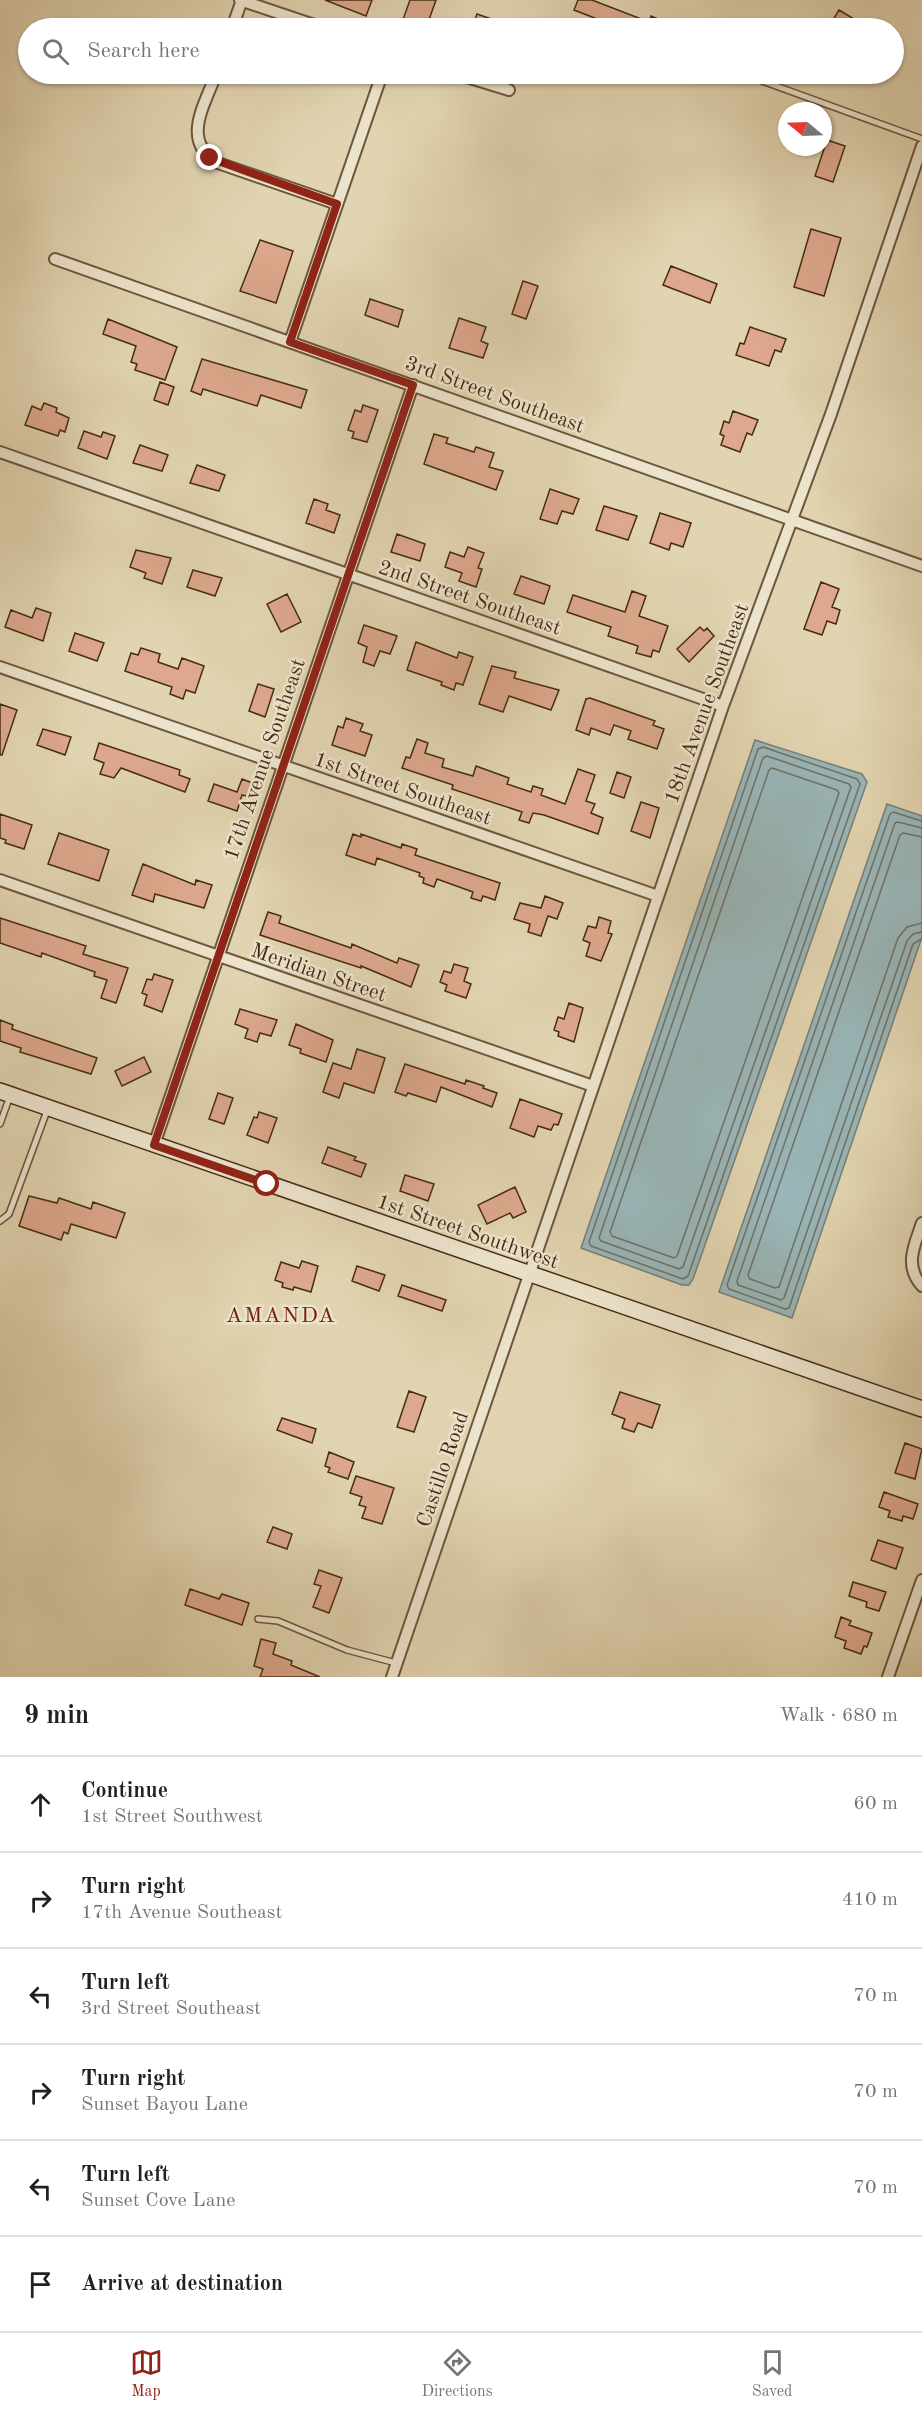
<!DOCTYPE html>
<html lang="en">
<head>
<meta charset="utf-8">
<style>
	:root { --surface:#fff; --page:#f2f2f2; --text:#202124; --muted:#757577; --line:#e0e0e0; --accent:#8f2418 }
	body { margin:0; font-family:"Old Standard TT",serif; background:var(--page); color:var(--text) }
	.compass { position:absolute; left:778px; top:102px; width:54px; height:54px; border-radius:50%; background:var(--surface); box-shadow:0 2px 4px #0004; rotate:289deg }
	.stop { position:absolute; width:18px; height:18px; margin:-14px; border:4px solid #8f2418; border-radius:50%; background:#fff }
	.stop.end { background:#8f2418; border-color:#fff; box-shadow:0 2px 6px #0008 }
	.list { margin:0; padding:0; list-style:none }
	h2 { display:flex; justify-content:space-between; align-items:center; height:78px; margin:0; padding:0 24px; font-size:26px }
	h2 small { font-size:20px; font-weight:400; color:var(--muted) }
	.list li { display:grid; grid-template-columns:39px 1fr auto; gap:18px; align-items:center; box-sizing:border-box; height:96px; padding:0 24px; border-top:2px solid var(--line) }
	.list b { display:block; font-size:22px; white-space:nowrap }
	.list p { margin:0; font-size:20px; white-space:nowrap; color:var(--muted) }
	.list em { font-size:20px; font-style:normal; color:var(--muted) }
	.icon { flex:none; width:33px; height:33px; fill:none; stroke:currentColor; stroke-width:2; stroke-linecap:round; stroke-linejoin:round }
	.map { position:relative; flex:none; width:922px; height:1677px; overflow:hidden }
	.search { position:absolute; background:var(--surface); box-shadow:0 2px 4px #0004; left:18px; right:18px; top:18px; height:66px; display:flex; align-items:center; gap:15px; box-sizing:border-box; padding:0 21px; border-radius:33px; color:var(--muted); font-size:22px }
	.sheet { height:654px; background:var(--surface) }
	nav { display:flex; justify-content:space-around; align-items:center; box-sizing:border-box; height:84px; border-top:2px solid var(--line); background:var(--surface); font-size:16px; color:var(--muted) }
	nav a { display:grid; justify-items:center; gap:3px }
	nav .on { color:var(--accent) }
	.map>svg:first-child { display:block }
</style>
</head>
<body>
<div class="map">
<svg width="922" height="1677" viewBox="0 0 922 1677">
	<rect width="100%" height="100%" fill="#e1d4b0"/>
	<filter id="stains"><feTurbulence type="fractalNoise" baseFrequency=".00333" numOctaves="4"/><feColorMatrix values="0 0 0 0 .2 0 0 0 0 .09 0 0 0 0 .02 0 0 0 .5 -.17"/></filter>
	<radialGradient id="worn" r=".72"><stop offset=".6" stop-color="#630" stop-opacity="0"/><stop offset="1" stop-color="#630" stop-opacity=".3"/></radialGradient>
	<path fill="#99b5b7" stroke="#787e76" stroke-width="1.5" d="M755 740 862 774 867 782 693 1279 689 1285H682L581 1248Z
		M887 804 922 816V937L792 1318 719 1292Z"/>
	<g fill="none" stroke-linecap="round" stroke-linejoin="round">
		<path stroke="#707066" stroke-width="1.5" d="M763 747 857 779 860 784 688 1276 683 1279 591 1246 589 1242 758 749Z
			M767 756 849 784 851 787 683 1267 679 1269 601 1241 599 1238 763 758Z
			M772 768 837 790 839 793 677 1256 674 1258 612 1236 610 1232 769 770Z
			M922 821 893 812 890 814 727 1285 729 1289 785 1309 789 1308 913 944 922 939
			M922 828 898 822 895 823 737 1281 738 1285 781 1300 784 1298 907 941 913 934 922 932
			M922 837 903 833 900 835 748 1275 750 1279 775 1288 779 1287 898 938 907 927 922 923"/>
	</g>
	<path fill="#dda88d" stroke="#462c14" stroke-width="1.5" d="M325 0H372L366 16Z
		M410 0H436L426 28H400Z
		M578 0H592L649 22 651 16 680 28H614L615 26 574 10Z
		M839 10 854 19 849 28H828Z
		M477 14 514 27V28H472Z
		M827 140 845 146 833 182 815 176Z
		M811 229 841 238 824 296 794 287Z
		M260 240 293 251 276 303 240 291Z
		M671 266 717 284 710 303 663 285Z
		M523 281 538 286 526 319 512 314Z
		M370 299 403 310 398 327 365 315Z
		M459 318 486 327 481 341 488 344 483 358 449 348Z
		M108 319 177 347 165 380 135 370 137 364 131 362 136 346 103 334Z
		M750 327 786 339 781 352 775 350 769 366 736 355 740 343 744 344Z
		M202 359 307 390 301 408 261 395 257 406 203 389 201 395 191 391Z
		M160 382 174 387 168 405 154 400Z
		M44 403 57 408 56 412 69 418 65 432 60 430 58 436 25 425 32 406 41 410Z
		M363 405 378 410 367 442 352 438 354 432 348 430 355 410 361 412Z
		M733 411 758 420 752 435 747 433 740 452 721 445 724 436 720 434 724 421 729 423Z
		M84 431 101 437 103 432 115 436 107 459 78 448Z
		M434 434 448 438 446 443 474 452 476 447 494 453 489 467 503 471 496 490 424 464Z
		M140 445 168 455 162 471 133 463Z
		M197 465 225 475 219 491 190 483Z
		M550 489 579 499 573 514 562 511 557 524 540 519Z
		M314 499 328 504 326 510 340 515 334 533 306 523Z
		M604 506 637 516 628 540 596 530Z
		M660 513 691 523 683 547 671 543 669 550 650 543Z
		M397 534 425 544 420 561 391 552Z
		M468 547 484 553 478 568 482 569 476 587 459 581 462 573 445 567 450 552 464 557Z
		M136 550 171 558 162 584 144 578 146 573 130 567Z
		M193 570 222 578 215 596 187 587Z
		M521 576 550 586 544 604 514 594Z
		M821 582 839 589 832 607 840 610 836 624 827 621 822 635 804 629Z
		M632 591 646 596 639 616 668 626 659 652 653 650 651 657 636 653 638 646 608 636 611 627 567 612 573 595 625 612Z
		M287 594 301 622 281 632 267 604Z
		M36 608 51 613 43 641 5 627 11 610 32 618Z
		M364 625 397 636 390 654 380 651 374 666 363 662 367 647 358 643Z
		M700 627 704 631 707 628 714 636 689 662 677 649Z
		M75 633 104 643 97 661 69 651Z
		M416 642 457 658 459 652 473 657 463 685 456 683 454 690 441 685 442 682 407 670Z
		M141 648 160 654 158 662 178 669 182 658 204 666 195 693 186 690 183 699 170 694 172 687 125 671 131 653 138 655Z
		M492 666 516 672 514 678 559 690 551 710 509 696 503 712 479 704Z
		M258 684 274 689 265 717 249 711Z
		M590 698 655 721 653 725 664 729 657 749 628 739 631 731 614 725 610 735 591 728 589 735 576 730 586 699Z
		M0 704 17 710 2 755H0Z
		M346 718 363 724 360 731 372 735 365 756 332 745 338 726 343 728Z
		M43 729 71 737 65 755 37 745Z
		M417 739 428 743 425 753 444 759 442 767 473 776 476 766 509 778 507 784 531 792 533 786 543 789 541 795 565 804 578 769 595 775 586 801 595 804 591 813 603 818 598 834 544 815 533 813 529 823 519 820 522 812 452 789 453 785 402 768 406 757 410 758Z
		M99 743 180 770 179 775 190 779 185 792 121 768 114 778 100 774 104 763 94 759Z
		M617 772 631 777 624 798 610 793Z
		M242 779 255 784 250 797 242 795 237 811 208 801 214 784 237 792Z
		M641 802 659 808 650 838 631 831Z
		M0 814 32 825 24 849 5 843 6 840 0 838Z
		M59 833 109 850 99 881 48 864Z
		M353 834 361 837V834L401 848 402 844 417 849 415 855 500 883 495 900 483 896 481 901 471 898 473 892 437 879 434 887 423 883 424 878 419 876 420 873 377 858 375 865 346 855Z
		M143 864 195 885 196 880 212 885 204 908 155 894 153 902 132 895Z
		M545 896 563 903 557 919 548 916 541 936 528 932 530 924 514 919 520 903 541 908Z
		M268 912 281 916 279 923 351 948 352 944 397 963 399 958 419 965 411 987 361 966V968L260 935Z
		M599 917 611 921 608 933 612 934 601 961 586 956 590 943 583 940 588 926 596 928Z
		M0 918 86 946 83 954 128 968 116 1003 101 998 107 980 94 976 95 972 42 953 41 957 0 943Z
		M454 964 468 968 464 981 471 984 466 998 445 991 447 985 440 982 444 971 451 973Z
		M154 974 173 980 162 1012 144 1005 147 995 142 993 147 979 152 980Z
		M569 1003 583 1008 574 1042 558 1036 559 1032 554 1030 558 1017 564 1019Z
		M240 1009 277 1020 271 1036 260 1033 257 1042 245 1038 248 1029 235 1024Z
		M0 1020 13 1025 12 1029 97 1058 91 1074 20 1052 21 1048 0 1041Z
		M296 1024 333 1040 326 1062 300 1053 301 1049 289 1045Z
		M357 1049 385 1058 374 1093 344 1083 339 1098 323 1092 333 1063 351 1069Z
		M144 1057 151 1072 122 1086 115 1071Z
		M405 1064 465 1084 466 1080 484 1086 483 1088 497 1093 492 1107 441 1087 436 1102 408 1093 406 1096 395 1092Z
		M218 1093 233 1098 224 1124 209 1119Z
		M520 1099 562 1114 558 1125 554 1124 551 1130 538 1126 534 1137 510 1128Z
		M259 1112 277 1118 268 1143 247 1135 254 1117 257 1118Z
		M328 1147 356 1157 354 1160 366 1164 361 1177 322 1163Z
		M405 1175 434 1184 428 1201 400 1191Z
		M515 1187 526 1212 513 1218 510 1213 487 1224 478 1205Z
		M29 1196 57 1203 59 1198 91 1209 93 1202 125 1213 116 1238 71 1224 68 1234 64 1232 61 1240 19 1226Z
		M302 1261 318 1266 311 1292 294 1287 293 1290 282 1287 283 1283 275 1280 281 1262 299 1268Z
		M357 1266 385 1275 379 1291 352 1281Z
		M402 1285 446 1300 442 1311 398 1296Z
		M409 1391 426 1397 414 1432 397 1427Z
		M620 1392 660 1405 652 1428 638 1423 634 1432 622 1428 625 1419 612 1414Z
		M282 1418 316 1429 312 1443 277 1430Z
		M905 1443 922 1449 915 1479 895 1473Z
		M329 1452 354 1462 348 1479 328 1472 330 1468 325 1466Z
		M356 1476 394 1488 382 1524 362 1518 366 1507 359 1505 362 1497 350 1493Z
		M884 1492 918 1504 913 1519 903 1516 902 1521 888 1517 890 1511 879 1507Z
		M273 1527 292 1534 287 1549 267 1542Z
		M878 1540 903 1548 896 1569 871 1560Z
		M319 1570 342 1578 329 1613 313 1607 321 1586 314 1584Z
		M853 1582 886 1592 879 1611 866 1607 867 1602 849 1596Z
		M190 1589 219 1599 222 1594 249 1603 242 1625 185 1605Z
		M841 1617 851 1621 849 1625 872 1633 867 1647 864 1646 861 1654 844 1648 846 1641 835 1637Z
		M261 1639 276 1643 273 1654 292 1661 291 1665 320 1677H260L263 1669 254 1666Z"/>
	<g fill="none" stroke-linecap="round" stroke-linejoin="round">
		<g stroke="#6d563b" stroke-width="8">
			<path id="lane" d="M593 26 599 28
				M743 74 922 139
				M0 1124 10 1096
				M0 1221 9 1214 48 1108
				M258 1619 278 1621 347 1650 396 1663"/>
		</g>
		<g stroke="#6d563b" stroke-width="14">
			<path id="street" d="M240 0 323 28
				M232 28 242 0
				M216 74C205 105 180 141 218 163L337 204
				M457 74 509 90
				M55 259 922 566
				M290 342 382 74
				M0 452 723 706
				M0 667 658 896
				M0 880 593 1086
				M154 1145 413 385
				M922 1223C914 1246 904 1266 922 1286
				M392 1677 723 706 831 414 922 146
				M888 1677 922 1580"/>
		</g>
		<g stroke="#462c14" stroke-width="18">
			<path id="secondary" d="M0 1091 922 1409"/>
		</g>
		<use href="#lane" stroke="#ece3cc" stroke-width="5"/>
		<use href="#street" stroke="#ece3cc" stroke-width="10"/>
		<use href="#secondary" stroke="#ece3cc" stroke-width="15"/>
	</g>
	<g fill="none" stroke-linecap="round" stroke-linejoin="round">
		<path stroke="#8f2418" stroke-width="8" d="M210 158 337 204 290 342 413 385 154 1145 267 1184"/>
	</g>
	<g text-anchor="middle" stroke-width="5" stroke-linejoin="round" paint-order="stroke">
		<g font-size="21" fill="#462c14" stroke="#ece3cc">
			<text transform="translate(495 394) rotate(20)" y="7">3rd Street Southeast</text>
			<text transform="translate(470 597) rotate(19)" y="7">2nd Street Southeast</text>
			<text transform="translate(706 703) rotate(-70)" y="7">18th Avenue Southeast</text>
			<text transform="translate(264 759) rotate(-71)" y="7">17th Avenue Southeast</text>
			<text transform="translate(403 788) rotate(19)" y="7">1st Street Southeast</text>
			<text transform="translate(319 972) rotate(19)" y="7">Meridian Street</text>
			<text transform="translate(468 1231) rotate(19)" y="7">1st Street Southwest</text>
			<text transform="translate(442 1469) rotate(-71)" y="7">Castillo Road</text>
		</g>
		<g font-size="22" letter-spacing="1.5" fill="#7a1f14" stroke="#ece3cc">
			<text x="281" y="1322">AMANDA</text>
		</g>
	</g>
	<rect width="100%" height="100%" filter="url(#stains)"/>
	<rect width="100%" height="100%" fill="url(#worn)"/>
</svg>
<svg class="compass" viewBox="-18 -18 36 36"><path d="M0-13l5 13h-10z" fill="#e53935"/><path d="M0 13l5-13h-10z" fill="#757577"/></svg>
<div class="stop" style="left:267px;top:1184px"></div>
<div class="stop end" style="left:210px;top:158px"></div>
<div class="search"><svg class="icon" aria-label="search" viewBox="0 0 24 24"><circle cx="10" cy="10" r="6"/><path d="M15 15l6 6"/></svg>Search here</div>
</div>
<section class="sheet">
<h2>9 min<small>Walk · 680 m</small></h2>
<ul class="list">
<li><svg class="icon" aria-label="ahead" viewBox="0 0 24 24"><path d="M12 20V5M6 11l6-6 6 6"/></svg><div><b>Continue</b><p>1st Street Southwest</p></div><em>60 m</em></li>
<li><svg class="icon" aria-label="right" viewBox="0 0 24 24"><path d="M7 20v-9h11M14 6l5 5-5 5"/></svg><div><b>Turn right</b><p>17th Avenue Southeast</p></div><em>410 m</em></li>
<li><svg class="icon" aria-label="left" viewBox="0 0 24 24"><path d="M17 20v-9H6M10 6l-5 5 5 5"/></svg><div><b>Turn left</b><p>3rd Street Southeast</p></div><em>70 m</em></li>
<li><svg class="icon" aria-label="right" viewBox="0 0 24 24"><path d="M7 20v-9h11M14 6l5 5-5 5"/></svg><div><b>Turn right</b><p>Sunset Bayou Lane</p></div><em>70 m</em></li>
<li><svg class="icon" aria-label="left" viewBox="0 0 24 24"><path d="M17 20v-9H6M10 6l-5 5 5 5"/></svg><div><b>Turn left</b><p>Sunset Cove Lane</p></div><em>70 m</em></li>
<li><svg class="icon" aria-label="arrive" viewBox="0 0 24 24"><path d="M6 21V4h12l-3 4 3 4H6"/></svg><div><b>Arrive at destination</b></div></li>
</ul>
</section>
<nav>
<a class="on"><svg class="icon" aria-label="map" viewBox="0 0 24 24"><path d="M3 6l6-2 6 2 6-2v14l-6 2-6-2-6 2zM9 4v14M15 6v14"/></svg>Map</a>
<a><svg class="icon" aria-label="directions" viewBox="0 0 24 24"><path d="M12 3l9 9-9 9-9-9zM9 14v-3h6M13 9l2 2-2 2"/></svg>Directions</a>
<a><svg class="icon" aria-label="saved" viewBox="0 0 24 24"><path d="M7 4h10v16l-5-4-5 4z"/></svg>Saved</a>
</nav>
</body>
</html>
